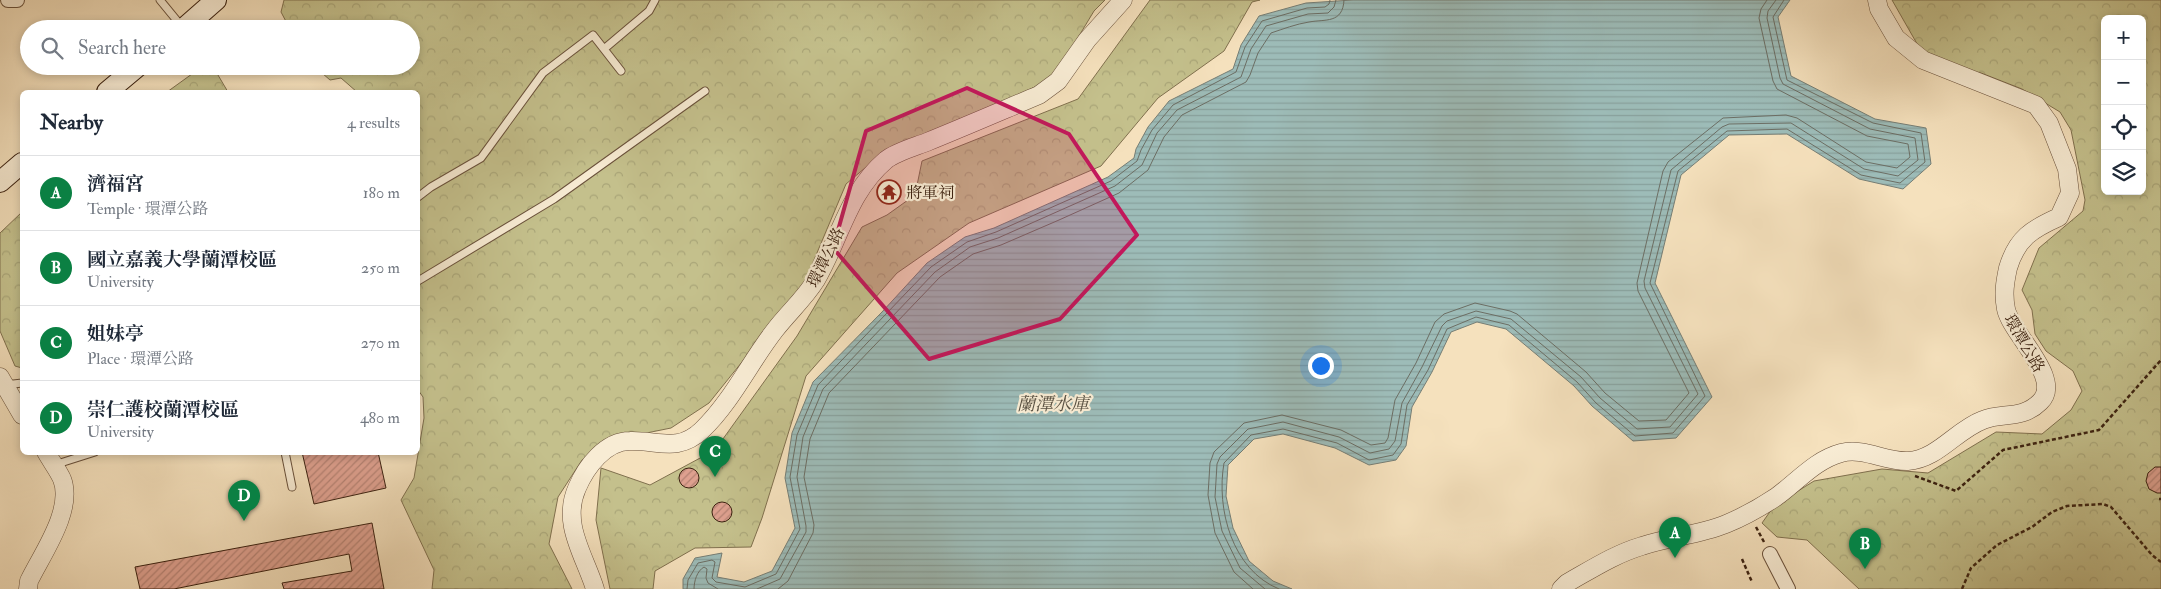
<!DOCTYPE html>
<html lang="en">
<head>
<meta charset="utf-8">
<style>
	:root { --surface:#fff; --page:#f2f2f3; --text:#1f2937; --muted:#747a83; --line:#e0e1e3; --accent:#0b8043 }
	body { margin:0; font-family:"IM FELL Double Pica","Noto Serif TC",serif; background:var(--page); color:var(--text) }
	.controls { position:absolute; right:15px; top:15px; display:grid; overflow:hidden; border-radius:8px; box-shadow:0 2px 8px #0003 }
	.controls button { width:45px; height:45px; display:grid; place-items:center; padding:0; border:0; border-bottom:1px solid var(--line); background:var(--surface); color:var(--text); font:25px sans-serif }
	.you { position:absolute; left:1320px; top:365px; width:18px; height:18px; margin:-12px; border:4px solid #fff; border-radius:50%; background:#1a73e8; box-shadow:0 0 0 8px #1a73e833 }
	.badge { display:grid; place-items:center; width:32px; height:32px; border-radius:50%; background:var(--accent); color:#fff; font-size:16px; font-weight:700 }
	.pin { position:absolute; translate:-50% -41px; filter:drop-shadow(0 1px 2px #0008) }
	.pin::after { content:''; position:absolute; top:26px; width:18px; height:15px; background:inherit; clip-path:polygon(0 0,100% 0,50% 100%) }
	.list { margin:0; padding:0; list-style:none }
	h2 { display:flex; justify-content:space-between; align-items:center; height:65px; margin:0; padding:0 20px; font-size:21px }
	h2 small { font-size:16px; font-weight:400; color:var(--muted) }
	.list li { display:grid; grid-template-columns:32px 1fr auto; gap:15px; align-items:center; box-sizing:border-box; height:75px; padding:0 20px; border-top:1px solid var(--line) }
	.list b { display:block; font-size:19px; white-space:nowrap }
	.list p { margin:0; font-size:16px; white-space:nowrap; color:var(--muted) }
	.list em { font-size:16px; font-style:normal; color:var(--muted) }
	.icon { flex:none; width:28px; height:28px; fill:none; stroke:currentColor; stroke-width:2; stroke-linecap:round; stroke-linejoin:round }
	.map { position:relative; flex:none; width:2161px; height:589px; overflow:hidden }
	.search { position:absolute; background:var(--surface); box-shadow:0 2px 8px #0003; left:20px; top:20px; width:400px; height:55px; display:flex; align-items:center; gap:12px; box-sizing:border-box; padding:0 18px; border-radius:28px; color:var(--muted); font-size:19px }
	.panel { position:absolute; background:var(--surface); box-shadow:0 2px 8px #0003; left:20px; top:90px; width:400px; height:365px; border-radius:8px }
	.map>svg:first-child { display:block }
</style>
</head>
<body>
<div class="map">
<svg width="2161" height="589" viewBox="0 0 2161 589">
	<defs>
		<pattern id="forest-crowns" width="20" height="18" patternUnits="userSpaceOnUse" patternTransform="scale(1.25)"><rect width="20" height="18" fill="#c4c08c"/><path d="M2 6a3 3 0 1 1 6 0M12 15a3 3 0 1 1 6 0" fill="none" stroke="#a9a578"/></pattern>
		<pattern id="water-rules" width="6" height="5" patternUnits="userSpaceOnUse" patternTransform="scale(1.25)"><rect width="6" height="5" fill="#9dbcb8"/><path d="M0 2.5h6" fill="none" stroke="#88a19d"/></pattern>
		<pattern id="building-hatch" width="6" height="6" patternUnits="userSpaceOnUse" patternTransform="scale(1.25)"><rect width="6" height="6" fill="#dea08f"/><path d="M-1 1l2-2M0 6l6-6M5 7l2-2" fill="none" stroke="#b58273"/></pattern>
	</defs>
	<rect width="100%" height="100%" fill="#f5e1bd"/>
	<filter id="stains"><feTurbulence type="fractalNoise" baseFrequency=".004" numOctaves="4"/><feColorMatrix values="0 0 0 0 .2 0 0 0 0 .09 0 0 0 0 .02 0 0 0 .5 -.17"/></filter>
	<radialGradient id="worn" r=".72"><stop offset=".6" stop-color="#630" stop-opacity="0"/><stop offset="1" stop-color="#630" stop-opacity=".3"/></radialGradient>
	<path fill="url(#forest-crowns)" stroke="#80704e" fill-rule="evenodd" d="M284 0H1105L1094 11 1053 79 878 157 846 184 803 286 709 403 671 428 607 441 582 460 558 497 549 544 572 589H432L434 570 401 500 414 478 424 418 423 397 418 390V92H357L341 78 330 80 314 66H411V29H290L281 12Z
		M1150 0H1260L1252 2 1224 51 1158 98 1101 166 969 223 897 273 806 376 762 518 751 547 695 548 655 571 653 589H610L596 520 601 468 650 485 715 450 797 336 862 227 887 215 915 195 922 161 1078 99Z
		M1892 0H2161V589H1859L1807 540 1777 537 1762 523 1774 506 1814 481 1882 469 1928 473 1996 432 2042 434 2071 410 2082 391 2073 371 2046 351 2035 334 2032 310 2022 290 2039 248 2083 211 2085 200 2071 130 2060 112 2022 89 1981 73 1946 68 1920 49ZM2105 19H2142V191H2105Z
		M203 66 215 70 228 92H167Z
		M22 212V368L15 366 0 331V233Z"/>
	<path fill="url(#water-rules)" stroke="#767e75" d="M1353 0H1790L1778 17 1791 76 1875 119 1926 128 1931 164 1903 189 1859 179 1787 134 1729 135 1681 175 1655 283 1712 397 1676 438 1633 441 1592 406 1574 386 1506 329 1477 322 1451 332 1432 372 1412 407 1406 446 1396 460 1369 465 1335 448 1283 434 1254 439 1228 465 1226 496 1233 528 1249 561 1273 581 1292 589H683V579L695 558 722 553 717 577 744 582 772 571 795 528 785 478 792 433 813 382 882 312 927 263 965 237 994 228 1108 177 1134 158 1136 149 1148 127 1169 101 1233 69 1241 45 1259 16 1306 3Z"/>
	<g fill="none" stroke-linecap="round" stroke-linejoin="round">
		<path stroke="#6c6e64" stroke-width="1" d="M687 589 688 580 698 563 712 560 715 562 712 578 716 582 745 587 776 574 800 529 790 477 797 435 818 385 931 267 967 242 996 232 1111 181 1137 161 1141 150 1152 130 1173 105 1236 72 1245 47 1262 21 1307 8 1325 7 1329 4 1330 0
			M694 589C694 581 697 571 704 567L707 569 706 578 708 583 718 589
			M757 589 780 579 806 532V526L797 477 803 437 823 389 935 272 970 247 998 238 1115 186 1142 165 1157 133 1177 110 1241 77 1251 49 1266 26 1308 14 1328 13 1334 7 1336 0
			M778 589 788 581 813 533 814 525 804 477 810 439 829 393 940 277 973 254 1001 245 1059 220 1119 193 1148 170 1164 137 1182 115 1246 82 1250 75 1258 53 1271 33C1283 29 1296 24 1309 22 1325 19 1343 24 1344 0
			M1253 589 1234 572 1215 533 1208 495 1210 463 1214 452 1244 423 1282 415 1341 430 1371 445 1385 443 1388 438 1395 400 1416 363 1435 322 1444 314 1475 303 1510 311 1517 314 1586 372 1605 393 1639 421 1666 420 1689 393 1638 291 1637 283 1663 171 1668 162 1723 118 1786 115 1797 118 1866 162 1897 168 1910 157 1908 144 1867 136 1777 89 1773 81 1759 18 1761 9 1767 0
			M1265 589 1240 568 1222 531 1215 497 1217 464 1220 457 1248 429 1283 422 1339 437 1370 453 1389 449 1395 441 1402 403 1422 367 1442 326 1447 321 1476 311 1511 319 1581 377 1600 398 1637 429 1670 427 1698 394 1645 288 1644 281 1671 170 1722 127 1729 124 1791 123 1864 169 1898 176 1918 160 1915 138 1870 129 1783 84 1780 78 1767 18 1768 11 1776 0
			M1279 589C1232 570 1216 509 1224 463L1251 435 1283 429 1337 443 1369 460 1393 455 1401 444 1407 405 1428 370 1447 329 1476 317 1509 325 1577 382 1596 403 1635 436 1673 433 1705 396 1650 283 1678 171 1727 131 1787 129 1861 175 1900 183 1925 162 1921 133 1873 123 1787 80 1773 17 1784 0"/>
	</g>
	<path fill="url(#building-hatch)" stroke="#3b2110" d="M886 181 900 192 892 203 878 192Z
		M302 452H378L386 488 314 504Z
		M2155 467H2161V493H2157L2149 489 2146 481 2148 473Z
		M679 478a10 10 0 1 1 20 0a10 10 0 1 1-20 0Z
		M712 512a10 10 0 1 1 20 0a10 10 0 1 1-20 0Z
		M372 523 384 589H284L282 583 352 571 349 554 174 589H140L135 567Z"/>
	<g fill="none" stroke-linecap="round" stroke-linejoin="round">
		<g stroke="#6a513b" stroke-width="9">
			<path id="service" d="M160 0 183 28
				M604 49 649 11 655 0
				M418 197 431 187 481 158 543 73 593 35 621 71
				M418 281 554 199 705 91
				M5 385 22 383
				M285 452 292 487
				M54 465 95 452"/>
		</g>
		<g stroke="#6a513b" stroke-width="16">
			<path id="minor" d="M8 0H17
				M1770 554 1788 589"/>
		</g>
		<g stroke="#6a513b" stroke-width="19">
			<path id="tertiary" d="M0 377 22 415
				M28 589 29 581C42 554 74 510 62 479 58 470 51 461 46 452
				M595 589C585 556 561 524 577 488 586 467 605 441 630 441 658 440 678 453 702 430 732 401 750 362 775 330 789 312 804 299 816 280 840 239 848 192 886 160 896 152 914 147 927 142 964 127 1001 111 1039 95L1058 81 1087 40 1123 0
				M1561 589 1567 583C1592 569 1615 554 1642 546 1669 537 1699 535 1726 524 1743 517 1761 507 1776 497 1797 482 1815 460 1841 453 1863 447 1886 462 1908 461 1938 459 1956 430 1983 420 2002 412 2022 420 2040 402 2064 379 2011 334 2006 309 2003 294 2005 282 2008 268 2017 238 2032 229 2059 217L2070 193 2067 169 2049 123 2036 105 1923 60 1896 38 1879 9 1877 0"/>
		</g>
		<g stroke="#3b2110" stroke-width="22">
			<path id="secondary" d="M183 29 216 0
				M107 92 138 66
				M0 182 22 163"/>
		</g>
		<path stroke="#3b2110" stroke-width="2.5" stroke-dasharray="4 2.5" stroke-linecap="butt" d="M1915 476 1956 491 2003 450 2099 430 2161 360
			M2159 499H2161
			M1756 527 1764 542
			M1742 559 1752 582
			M1962 589 1971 568 1997 545 2032 527 2052 512 2067 506 2103 504 2111 507 2152 555 2161 562"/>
		<use href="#service" stroke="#f8ecd4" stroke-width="7"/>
		<use href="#minor" stroke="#f8ecd4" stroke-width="14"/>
		<use href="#tertiary" stroke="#f8ecd4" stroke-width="18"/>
		<use href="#secondary" stroke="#f8ecd4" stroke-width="20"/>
	</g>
	<path fill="#c2185b" fill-opacity="0.2" stroke="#c2185b" stroke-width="4" stroke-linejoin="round" d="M967 88 1069 134 1137 235 1060 319 929 359 833 248 866 131Z"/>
	<defs>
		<g id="temple-ring" transform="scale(1.25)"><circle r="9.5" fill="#f8ecd4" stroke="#8f2418" stroke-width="1.5"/><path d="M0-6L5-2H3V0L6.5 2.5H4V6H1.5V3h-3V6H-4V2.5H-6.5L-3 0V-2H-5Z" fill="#8f2418"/></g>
	</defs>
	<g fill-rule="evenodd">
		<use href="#temple-ring" x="889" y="192"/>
	</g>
	<g text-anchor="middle" stroke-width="4.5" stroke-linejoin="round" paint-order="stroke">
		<g font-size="16" fill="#3b2110" stroke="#f8ecd4" text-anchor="start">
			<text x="906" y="198">將軍祠</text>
		</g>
		<g font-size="16" fill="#3b2110" stroke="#f8ecd4">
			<text transform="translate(825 257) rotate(-64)" y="6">環潭公路</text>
			<text transform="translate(2025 343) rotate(60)" y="6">環潭公路</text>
		</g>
		<g font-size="18" font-style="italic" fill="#585042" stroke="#f8ecd4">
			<text x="1053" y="410">蘭潭水庫</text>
		</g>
	</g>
	<rect width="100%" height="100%" filter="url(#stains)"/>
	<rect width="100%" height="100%" fill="url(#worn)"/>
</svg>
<div class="controls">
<button>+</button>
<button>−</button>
<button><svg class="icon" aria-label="locate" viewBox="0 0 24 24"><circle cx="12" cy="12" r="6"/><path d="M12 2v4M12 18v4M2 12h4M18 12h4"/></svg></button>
<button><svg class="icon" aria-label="layers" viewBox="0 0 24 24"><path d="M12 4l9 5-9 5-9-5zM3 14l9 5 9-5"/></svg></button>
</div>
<div class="you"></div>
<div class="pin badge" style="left:1675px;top:558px">A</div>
<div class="pin badge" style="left:1865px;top:569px">B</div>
<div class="pin badge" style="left:715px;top:477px">C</div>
<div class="pin badge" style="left:244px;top:521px">D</div>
<div class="search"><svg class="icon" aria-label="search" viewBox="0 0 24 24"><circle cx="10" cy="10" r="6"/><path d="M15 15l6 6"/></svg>Search here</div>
<section class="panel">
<h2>Nearby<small>4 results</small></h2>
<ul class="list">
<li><span class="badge">A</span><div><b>濟福宮</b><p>Temple · 環潭公路</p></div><em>180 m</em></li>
<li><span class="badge">B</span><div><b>國立嘉義大學蘭潭校區</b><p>University</p></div><em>250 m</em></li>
<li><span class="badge">C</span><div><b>姐妹亭</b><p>Place · 環潭公路</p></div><em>270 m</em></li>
<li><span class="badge">D</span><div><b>崇仁護校蘭潭校區</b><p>University</p></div><em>480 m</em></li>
</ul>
</section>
</div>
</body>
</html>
